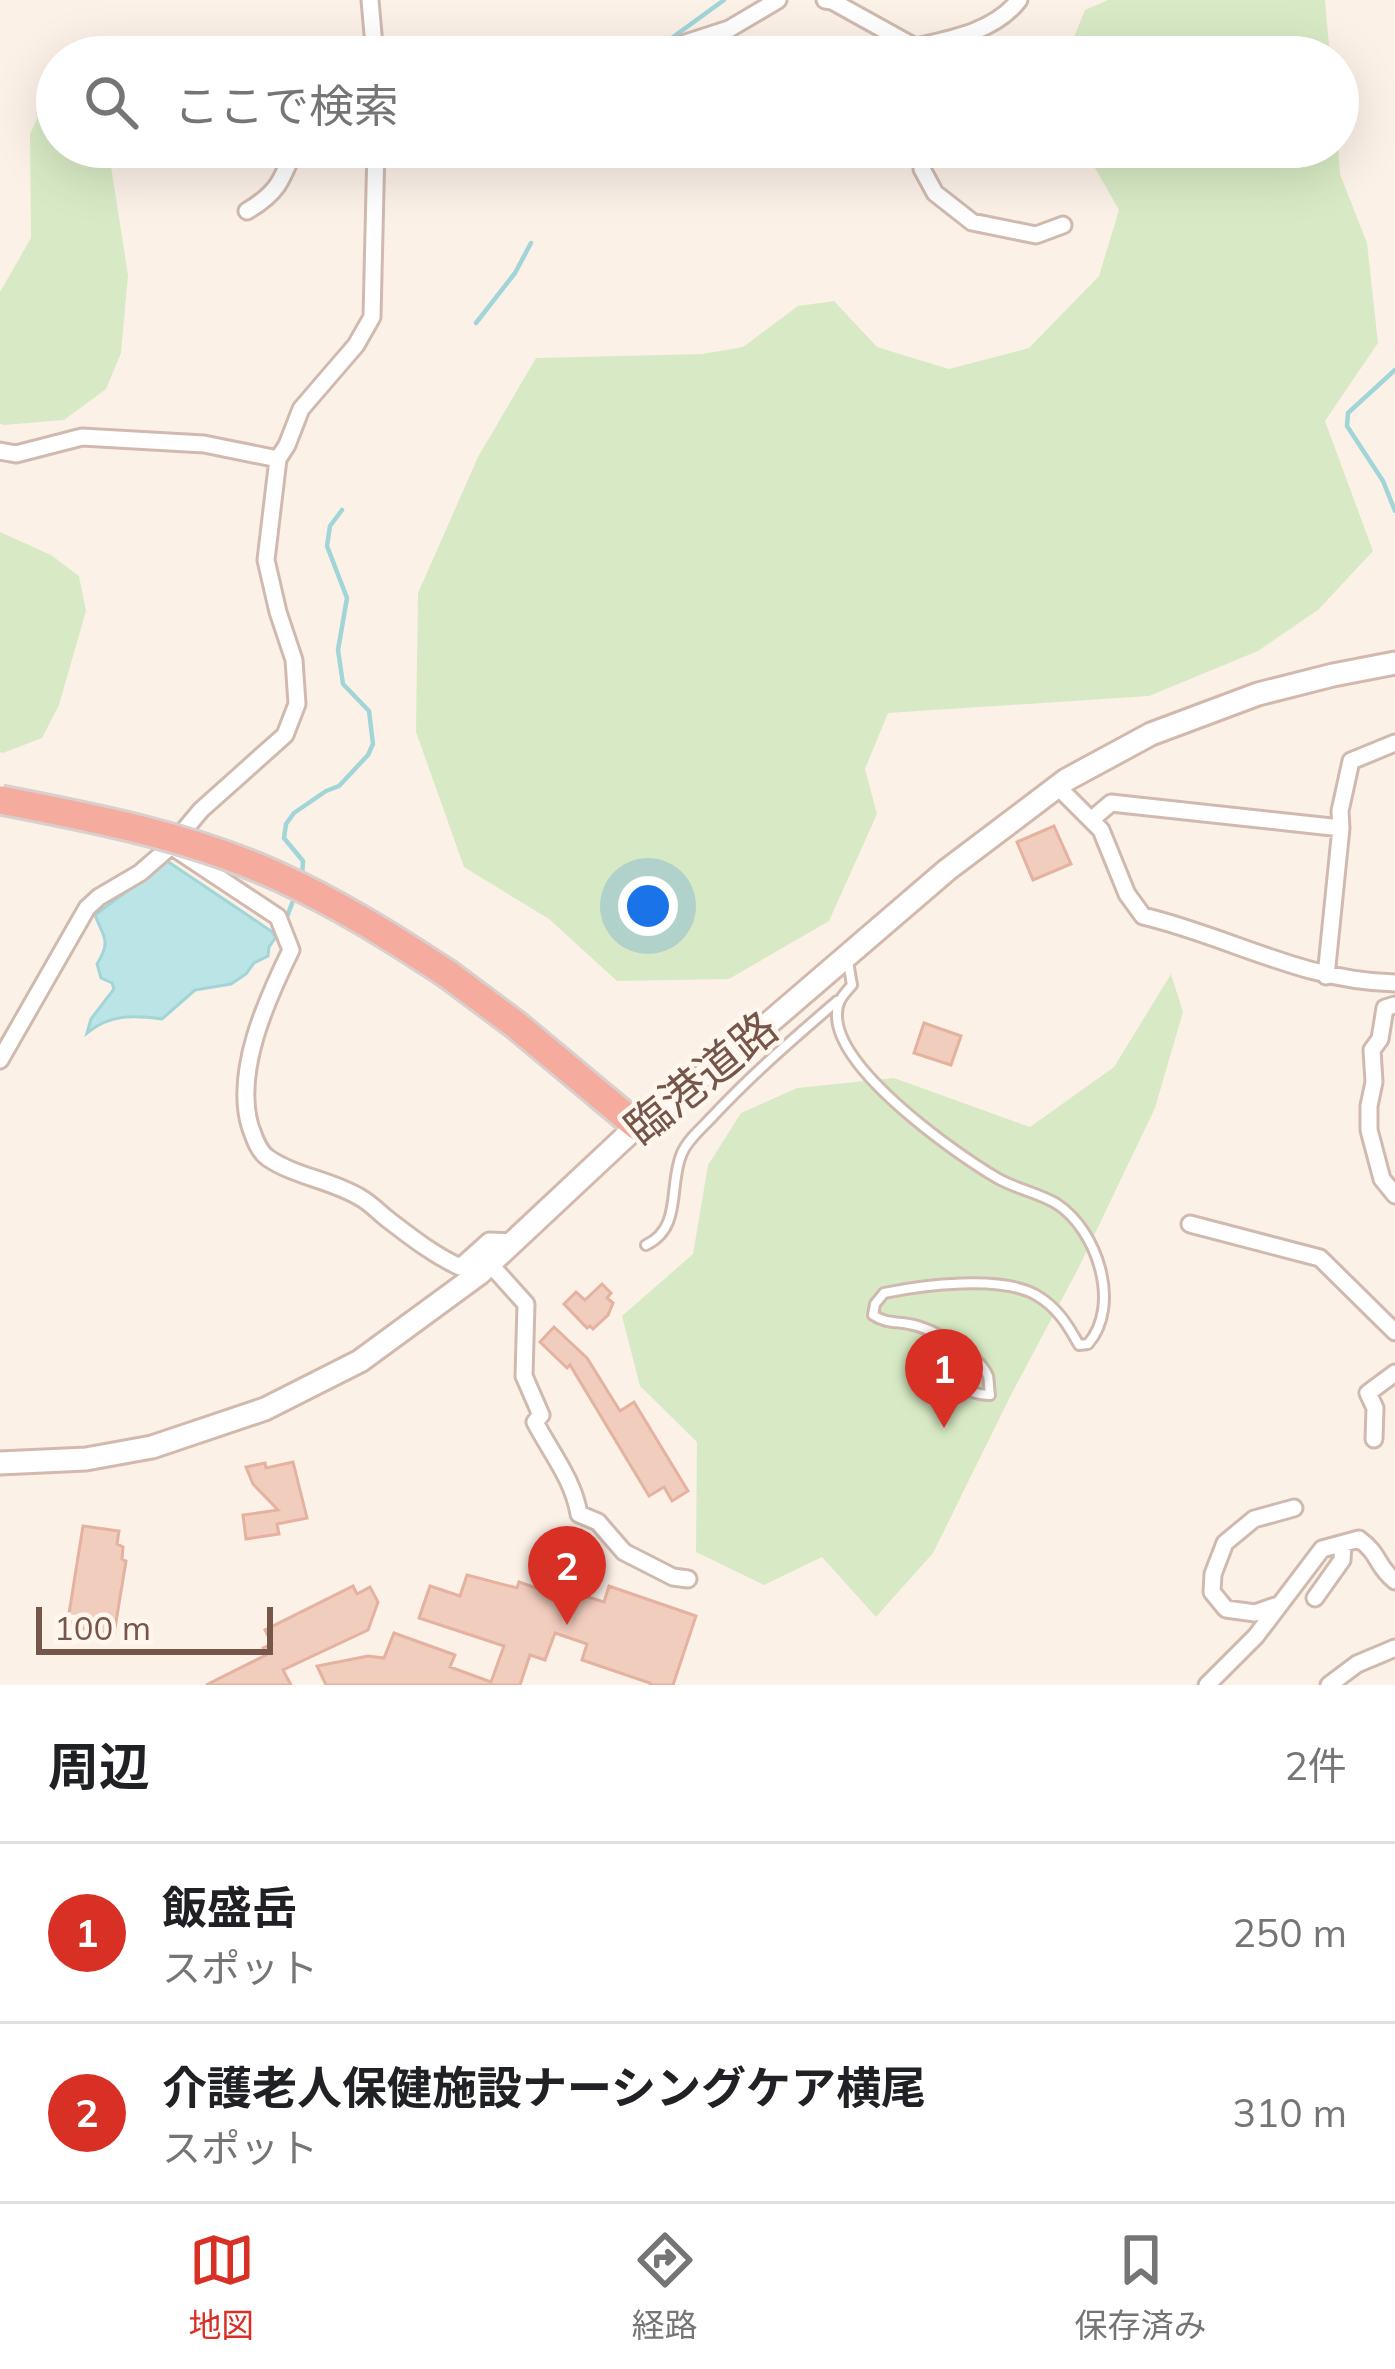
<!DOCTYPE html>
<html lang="ja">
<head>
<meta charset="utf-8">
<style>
	:root { --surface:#fff; --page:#f6f6f6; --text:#202124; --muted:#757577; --line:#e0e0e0; --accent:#d93025 }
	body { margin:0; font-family:Mulish,"Noto Sans JP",sans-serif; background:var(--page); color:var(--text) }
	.scale { position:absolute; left:36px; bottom:30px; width:237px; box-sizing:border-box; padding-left:12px; border:6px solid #76564b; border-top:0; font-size:33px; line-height:42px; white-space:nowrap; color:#76564b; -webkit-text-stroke:9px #fff6ed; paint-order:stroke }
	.you { position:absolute; left:648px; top:906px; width:42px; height:42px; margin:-30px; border:9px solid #fff; border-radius:50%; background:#1a73e8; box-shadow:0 0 0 18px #1a73e833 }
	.badge { display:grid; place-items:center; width:78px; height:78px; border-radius:50%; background:var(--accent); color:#fff; font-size:39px; font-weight:700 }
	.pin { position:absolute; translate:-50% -99px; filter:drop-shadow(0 3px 6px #0008) }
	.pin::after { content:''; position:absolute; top:63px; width:42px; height:36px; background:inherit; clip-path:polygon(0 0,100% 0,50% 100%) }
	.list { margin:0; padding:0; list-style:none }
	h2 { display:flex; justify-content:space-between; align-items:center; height:156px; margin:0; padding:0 48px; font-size:51px }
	h2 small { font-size:39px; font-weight:400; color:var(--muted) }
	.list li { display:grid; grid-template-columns:78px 1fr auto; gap:36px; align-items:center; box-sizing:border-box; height:180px; padding:0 48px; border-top:3px solid var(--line) }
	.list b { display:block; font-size:45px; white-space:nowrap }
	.list p { margin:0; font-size:39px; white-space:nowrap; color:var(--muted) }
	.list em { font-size:39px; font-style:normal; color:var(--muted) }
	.icon { flex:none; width:66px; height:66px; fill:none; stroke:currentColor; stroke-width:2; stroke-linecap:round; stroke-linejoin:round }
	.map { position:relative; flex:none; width:1395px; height:1685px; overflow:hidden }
	.search { position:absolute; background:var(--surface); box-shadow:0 12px 48px #0002; left:36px; right:36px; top:36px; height:132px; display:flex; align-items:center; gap:30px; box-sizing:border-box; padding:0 42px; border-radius:66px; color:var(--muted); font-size:45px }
	.sheet { height:516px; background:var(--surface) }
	nav { display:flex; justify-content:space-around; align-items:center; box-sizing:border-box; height:168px; border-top:3px solid var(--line); background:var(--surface); font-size:33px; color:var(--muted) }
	nav a { display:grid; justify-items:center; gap:6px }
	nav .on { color:var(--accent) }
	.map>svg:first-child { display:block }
</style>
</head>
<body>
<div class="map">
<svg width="1395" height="1685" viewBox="0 0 1395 1685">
	<rect width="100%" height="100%" fill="#fcf1e7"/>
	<path fill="#d8eac5" d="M1108 0H1325L1330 57H1066L1085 10Z
		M46 99 57 100V147H108L128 275 121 353 106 389 64 420 4 425 0 424V292L31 238 30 134Z
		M1083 147H1338L1340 174 1367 243 1378 343 1325 421 1373 551 1318 610 1258 651 1149 696 888 713 865 769 877 814 829 921 729 979 617 981 549 919 464 867 416 732 418 593 478 457 536 358 702 354 743 347 798 306 834 301 877 347 949 369 1029 348 1099 276 1119 210Z
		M0 532 51 555 79 576 86 611 59 705 42 738 3 753 0 752Z
		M1171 974 1183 1012 1155 1108 1078 1269 1012 1393 933 1553 876 1617 822 1557 764 1585 696 1552 697 1442 640 1386 622 1316 693 1254 708 1165 741 1113 797 1088 894 1078 1030 1127 1114 1067Z"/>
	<path fill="#bbe4e6" stroke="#a1d5d8" stroke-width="3" d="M167 861 271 931 276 937 269 947 268 956 254 963 246 974 231 984 195 990 162 1019C134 1015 110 1014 87 1033L91 1019 114 989 112 983 101 978 97 964C112 940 103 937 95 915Z"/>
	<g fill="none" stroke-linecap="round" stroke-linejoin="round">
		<path stroke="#a1d5d8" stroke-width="4.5" d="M669 40 724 0
			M476 323 515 273 531 243
			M1395 370 1348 413 1347 426 1383 481 1395 511
			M302 877 303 861 284 838 286 824 294 813 326 791 339 786 368 755 373 744 369 711 343 684 338 650 347 598 327 546 330 526 342 510
			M285 922 296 893"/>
	</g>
	<path fill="#f1cdbe" stroke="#e4b29f" stroke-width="3" d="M1054 826 1071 864 1033 880 1017 842Z
		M924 1023 961 1036 951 1065 914 1053Z
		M602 1284 611 1293 607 1298 613 1303 608 1315 593 1329 590 1326 587 1328 564 1304 576 1292 585 1300Z
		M554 1327 587 1358 620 1411 634 1402 688 1491 672 1501 664 1487 649 1496 570 1365 567 1368 540 1342Z
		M293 1462 307 1518 277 1524 279 1534 246 1539 243 1515 278 1510 253 1484 246 1467 265 1463 266 1468Z
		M83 1526 119 1531 117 1544 123 1547 122 1559 126 1561 114 1634 67 1626Z
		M467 1575 517 1588 519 1582 545 1591 548 1584 604 1602 609 1586 696 1616 673 1685H650V1683L582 1660 587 1644 555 1633 545 1660 530 1655 520 1685H326L317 1666 368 1656 384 1658 394 1633 455 1655 450 1667 491 1682 504 1646 419 1618 430 1586 460 1596Z
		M353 1586 357 1594 370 1587 378 1602 368 1630 283 1670 291 1685H206L266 1655 263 1648 272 1644 265 1630Z"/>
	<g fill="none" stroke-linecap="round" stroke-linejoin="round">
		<g stroke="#d0baaf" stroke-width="14">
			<path id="lane" d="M848 962 852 985C843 995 836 1002 837 1017 839 1071 953 1152 997 1178 1016 1189 1039 1193 1057 1204 1097 1230 1122 1305 1088 1344L1079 1345C1068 1325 1057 1307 1036 1295 1001 1275 923 1285 884 1293L875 1304 873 1315C887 1324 894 1321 909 1324 932 1328 979 1354 988 1376 989 1379 989 1391 990 1395 974 1396 956 1384 940 1379
				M646 1245C683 1228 668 1184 682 1153 688 1139 702 1128 712 1117 751 1075 793 1039 837 1001"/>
		</g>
		<g stroke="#d0baaf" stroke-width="21">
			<path id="street" d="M370 0 375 57
				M825 0 832 1 915 47C952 39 995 31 1019 0
				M561 57 577 48 649 55 729 29 778 0
				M923 147 922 169 935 193 972 222 1036 235 1063 225
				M247 211C278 193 282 180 295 147
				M0 451 16 454 82 437 204 444 278 459
				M1058 787 1101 830 1127 894 1143 916C1231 937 1302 981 1395 983
				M1091 820 1111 803 1341 828
				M174 848 278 917 291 950C267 999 234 1071 250 1126 254 1137 258 1151 268 1158 296 1177 332 1180 361 1198 372 1204 380 1214 390 1221 412 1238 434 1255 460 1267L489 1241 516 1242
				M1326 976 1341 828 1340 811 1351 761 1395 743
				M1395 1005 1385 1008 1380 1039 1372 1050 1374 1082 1369 1106V1130L1382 1179 1395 1195
				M0 1060 87 908 99 897 140 873 171 846 201 810 285 735 297 704 294 660 278 612 266 560 278 459 287 445 301 409 356 345 372 317 376 147
				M1190 1224 1320 1258 1395 1332
				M490 1264 526 1304 524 1376 541 1415 535 1422C551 1453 573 1479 579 1514L598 1522 624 1552 673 1577 688 1579
				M1374 1439 1375 1408 1368 1393 1395 1373
				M1315 1598 1342 1560 1343 1544
				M1275 1606 1255 1613 1226 1609 1212 1592 1213 1574 1225 1543 1254 1519 1294 1508
				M1207 1685 1256 1636 1322 1549 1359 1539C1381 1555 1375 1565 1395 1581
				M1329 1685 1357 1664 1395 1648"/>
		</g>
		<g stroke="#d3b9ad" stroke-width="27">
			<path id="secondary" d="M0 1463 86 1459 152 1447 265 1409 360 1361 480 1273 637 1126 741 1047 947 870 1066 780 1151 734 1258 694 1333 675 1395 663"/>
		</g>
		<g stroke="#d9d0cd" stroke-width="33">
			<path id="highway" d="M449 975 516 1025 637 1126"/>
		</g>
		<use href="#lane" stroke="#fff" stroke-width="8"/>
		<use href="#street" stroke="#fff" stroke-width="15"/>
		<use href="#secondary" stroke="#fff" stroke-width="21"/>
		<use href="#highway" stroke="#f5ab9e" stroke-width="27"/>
		<g stroke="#d9d0cd" stroke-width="33" stroke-linecap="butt">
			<path id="highway-bridge" d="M1 800C94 818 188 836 275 875 337 903 393 938 449 975"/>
		</g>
		<use href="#highway-bridge" stroke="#f5ab9e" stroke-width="27"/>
	</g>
	<g text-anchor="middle" stroke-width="9" stroke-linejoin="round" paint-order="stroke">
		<g font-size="45" fill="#76564b" stroke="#fff6ed">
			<text transform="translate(701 1078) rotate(-39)" y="16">臨港道路</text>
		</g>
	</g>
</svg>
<div class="scale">100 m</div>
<div class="you"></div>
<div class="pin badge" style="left:944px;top:1428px">1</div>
<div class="pin badge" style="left:567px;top:1625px">2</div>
<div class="search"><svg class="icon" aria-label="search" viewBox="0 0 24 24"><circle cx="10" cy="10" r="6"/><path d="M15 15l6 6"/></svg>ここで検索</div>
</div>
<section class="sheet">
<h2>周辺<small>2件</small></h2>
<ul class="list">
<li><span class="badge">1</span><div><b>飯盛岳</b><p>スポット</p></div><em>250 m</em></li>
<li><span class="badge">2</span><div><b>介護老人保健施設ナーシングケア横尾</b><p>スポット</p></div><em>310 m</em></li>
</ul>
</section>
<nav>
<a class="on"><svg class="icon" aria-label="map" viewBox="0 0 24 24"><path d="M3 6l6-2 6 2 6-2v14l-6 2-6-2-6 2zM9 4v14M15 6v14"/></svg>地図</a>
<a><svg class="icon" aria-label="directions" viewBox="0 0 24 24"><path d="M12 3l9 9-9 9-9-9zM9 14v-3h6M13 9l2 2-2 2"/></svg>経路</a>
<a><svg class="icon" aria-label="saved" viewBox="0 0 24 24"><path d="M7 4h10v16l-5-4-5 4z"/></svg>保存済み</a>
</nav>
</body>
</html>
